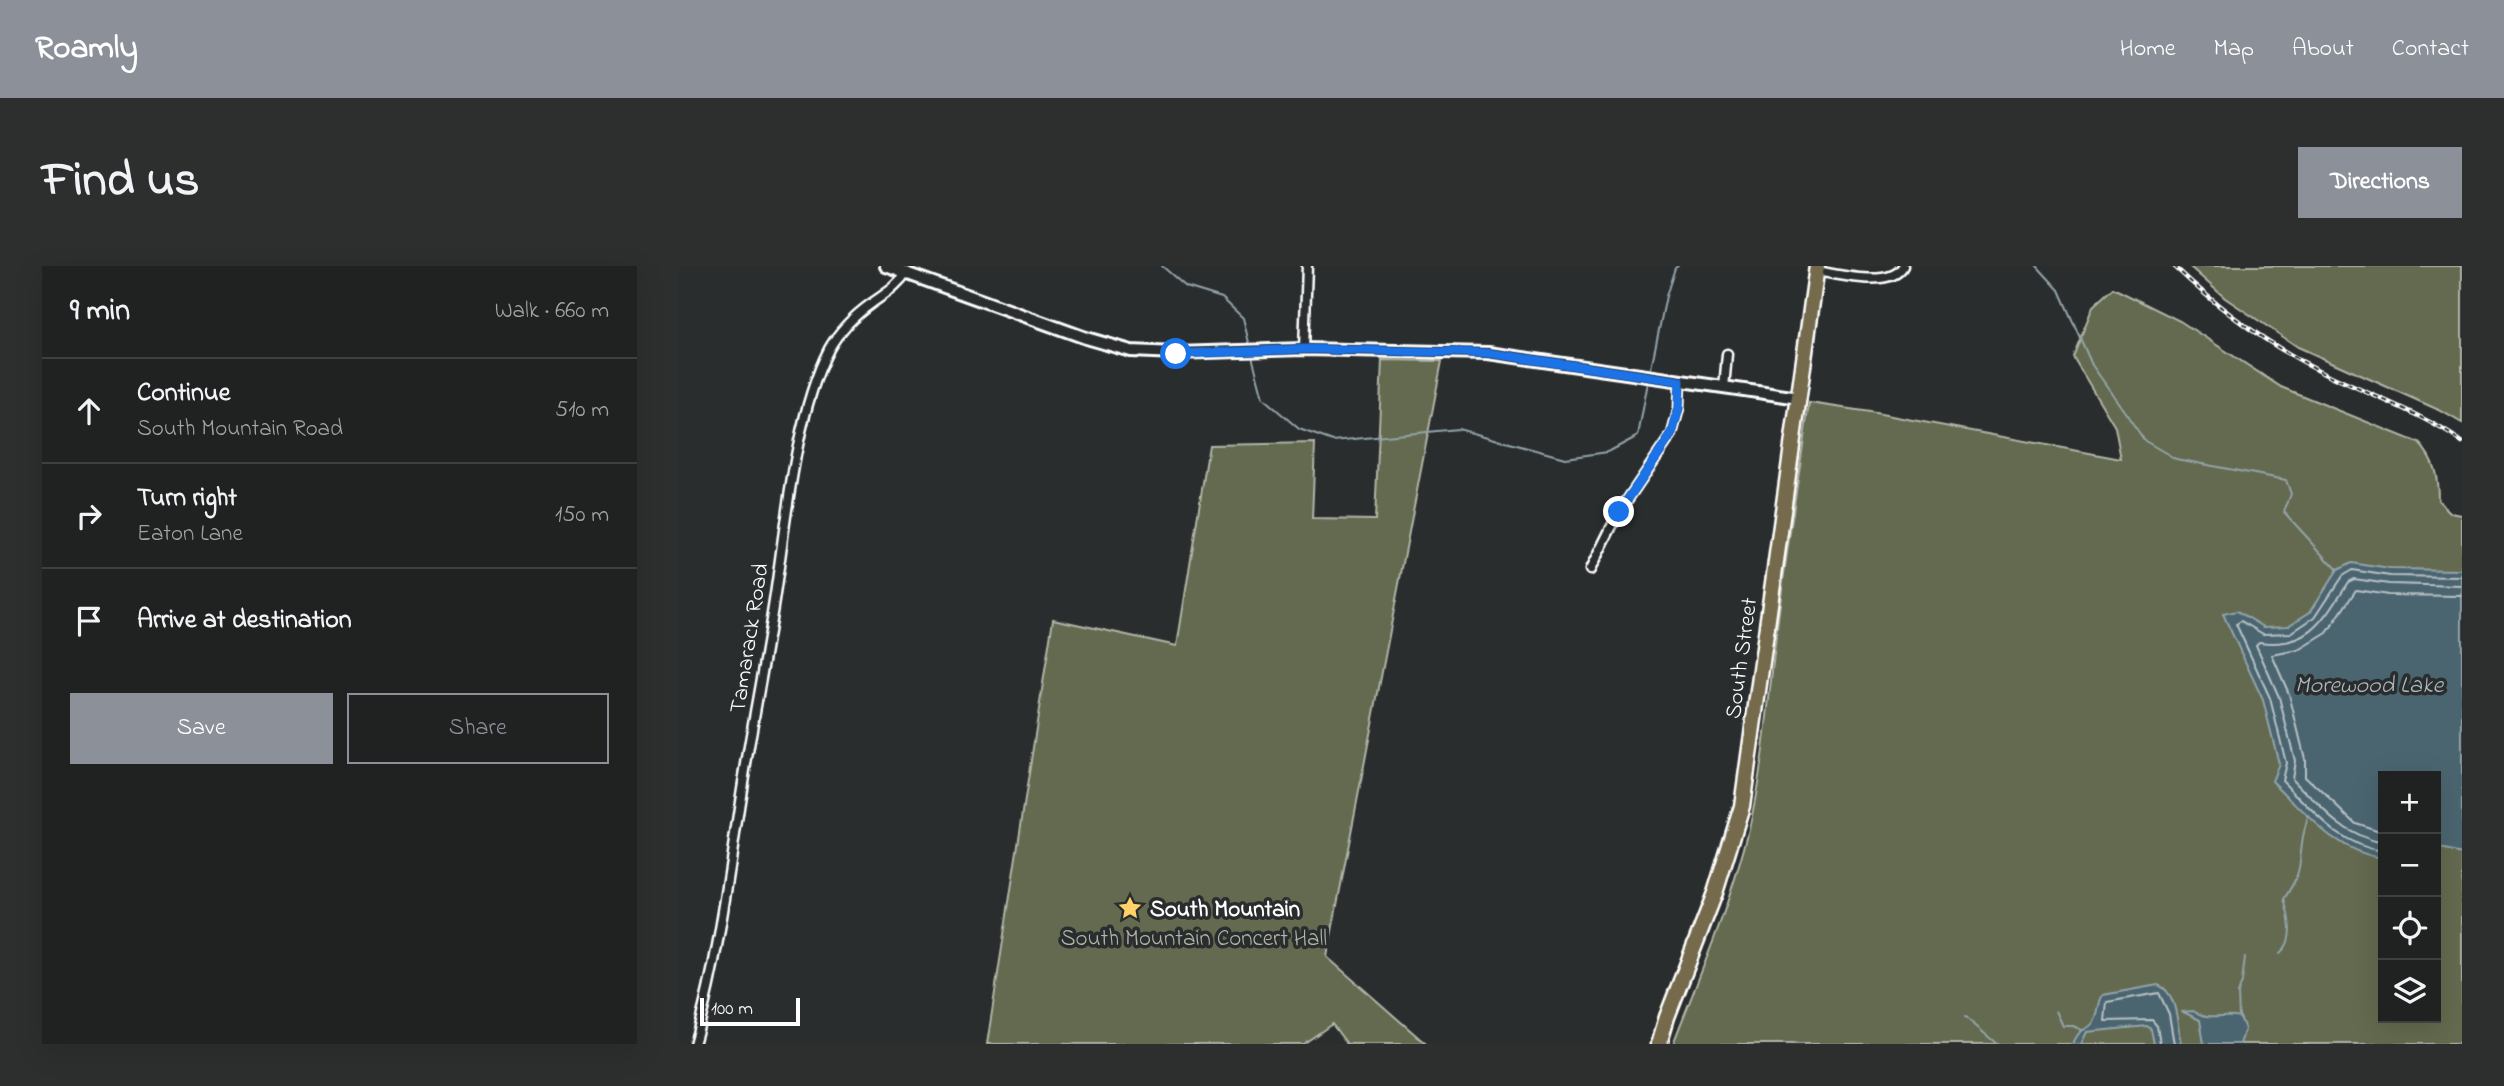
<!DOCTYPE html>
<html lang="en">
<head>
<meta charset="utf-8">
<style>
	:root { --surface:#202222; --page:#2d2f2f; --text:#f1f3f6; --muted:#a2a4a5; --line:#3d3f40; --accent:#8c9099 }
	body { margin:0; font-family:"Indie Flower",sans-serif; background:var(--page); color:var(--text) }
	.controls { position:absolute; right:21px; bottom:21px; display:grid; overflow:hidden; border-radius:0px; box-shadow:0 7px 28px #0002 }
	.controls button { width:63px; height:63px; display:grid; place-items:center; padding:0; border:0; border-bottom:2px solid var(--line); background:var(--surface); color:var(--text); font:35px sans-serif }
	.scale { position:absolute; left:21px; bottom:18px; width:100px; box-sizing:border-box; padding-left:7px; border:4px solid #fff; border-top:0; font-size:19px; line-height:24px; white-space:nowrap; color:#fff; -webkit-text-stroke:5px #2a2d2e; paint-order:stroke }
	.stop { position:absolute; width:21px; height:21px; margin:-16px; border:5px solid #1a73e8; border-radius:50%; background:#fff }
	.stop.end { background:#1a73e8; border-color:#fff; box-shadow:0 2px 7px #0008 }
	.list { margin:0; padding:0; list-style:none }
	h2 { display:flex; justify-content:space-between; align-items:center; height:91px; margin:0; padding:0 28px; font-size:30px }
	h2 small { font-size:23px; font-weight:400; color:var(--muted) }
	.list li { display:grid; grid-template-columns:46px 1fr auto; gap:21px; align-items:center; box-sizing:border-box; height:105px; padding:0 28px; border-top:2px solid var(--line) }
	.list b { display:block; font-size:26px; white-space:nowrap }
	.list p { margin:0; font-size:23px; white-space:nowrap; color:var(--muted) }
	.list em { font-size:23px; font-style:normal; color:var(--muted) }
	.actions { display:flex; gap:14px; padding:21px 28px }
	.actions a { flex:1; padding:16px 0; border:2px solid var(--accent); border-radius:0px; text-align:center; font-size:24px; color:var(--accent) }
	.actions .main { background:var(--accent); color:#fff }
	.icon { flex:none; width:38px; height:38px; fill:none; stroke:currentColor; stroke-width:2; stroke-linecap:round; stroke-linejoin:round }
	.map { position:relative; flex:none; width:1783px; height:778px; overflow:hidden; border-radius:0px }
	header { display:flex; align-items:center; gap:42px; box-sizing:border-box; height:98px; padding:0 35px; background:var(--accent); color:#fff }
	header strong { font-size:33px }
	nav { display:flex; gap:38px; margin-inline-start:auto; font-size:24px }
	.intro { display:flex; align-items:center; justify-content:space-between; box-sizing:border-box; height:168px; padding:0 42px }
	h1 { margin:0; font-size:49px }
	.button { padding:18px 32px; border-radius:0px; background:var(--accent); color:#fff; font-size:24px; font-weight:700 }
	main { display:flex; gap:42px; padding:0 42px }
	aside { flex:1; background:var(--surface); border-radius:0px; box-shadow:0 7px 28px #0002 }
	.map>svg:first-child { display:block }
</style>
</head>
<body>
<header>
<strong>Roamly</strong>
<nav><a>Home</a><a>Map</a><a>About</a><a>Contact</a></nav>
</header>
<div class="intro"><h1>Find us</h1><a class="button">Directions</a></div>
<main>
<aside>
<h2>9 min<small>Walk · 660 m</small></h2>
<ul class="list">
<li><svg class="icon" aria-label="ahead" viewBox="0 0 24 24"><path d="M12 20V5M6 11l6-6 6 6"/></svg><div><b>Continue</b><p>South Mountain Road</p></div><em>510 m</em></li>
<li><svg class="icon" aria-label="right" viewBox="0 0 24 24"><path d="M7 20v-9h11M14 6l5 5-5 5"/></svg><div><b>Turn right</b><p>Eaton Lane</p></div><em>150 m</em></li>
<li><svg class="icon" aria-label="arrive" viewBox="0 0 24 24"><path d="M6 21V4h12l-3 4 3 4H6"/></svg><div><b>Arrive at destination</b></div></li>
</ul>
<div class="actions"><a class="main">Save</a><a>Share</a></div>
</aside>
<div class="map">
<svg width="1783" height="778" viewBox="0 0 1783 778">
	<rect width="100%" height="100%" fill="#2a2d2e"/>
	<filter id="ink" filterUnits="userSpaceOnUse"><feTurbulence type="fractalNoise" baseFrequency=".0143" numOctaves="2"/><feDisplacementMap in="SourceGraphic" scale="14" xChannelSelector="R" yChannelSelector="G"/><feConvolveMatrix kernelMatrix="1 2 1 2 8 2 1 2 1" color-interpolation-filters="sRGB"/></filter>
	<g filter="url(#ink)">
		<path fill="#636a4f" stroke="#b1b4a7" stroke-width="2" fill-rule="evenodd" d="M1510 0H1783V157L1762 145 1619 81 1546 32Z
			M1434 22 1501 55 1602 121 1740 177C1756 194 1759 212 1759 234L1772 247 1783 249V778H994C1021 708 1052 637 1070 563 1086 494 1090 423 1099 353 1108 281 1120 209 1130 137L1191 146 1442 193 1436 161 1394 91 1414 40ZM1704 510H1757V752H1704Z
			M703 94 763 95 648 691 747 778H668L653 758 624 778H308L374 353 498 380 530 179 636 177 633 253 696 254Z"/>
		<path fill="#4b6570" stroke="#93a3a9" stroke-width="2" d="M1672 297 1711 303 1783 304V588L1757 582V510H1704V592C1655 586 1627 547 1593 515L1600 498 1584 434 1544 348 1558 345 1585 361 1609 360 1631 346 1658 304Z
			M1479 719C1499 726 1498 760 1502 778H1475L1472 763 1468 760 1408 766 1402 778H1394C1402 759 1406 767 1414 757 1421 749 1418 737 1424 729Z
			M1514 745C1529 755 1544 747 1561 751L1566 763 1561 778H1525L1521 754 1504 746Z"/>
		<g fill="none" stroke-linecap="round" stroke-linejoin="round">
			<path stroke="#b7c1c6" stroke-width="2" d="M1704 566 1676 557 1626 510V493L1610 428 1593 389 1620 384 1648 367 1677 324 1709 329 1783 330
				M1704 577C1661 568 1643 542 1613 512L1616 495 1600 431 1577 379 1580 376C1631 383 1645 354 1669 316L1675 313 1710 318 1783 320
				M1704 585C1658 579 1634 545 1603 514L1607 497 1591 432 1557 358 1562 355 1584 368 1612 367 1636 351 1663 310 1673 304 1711 310 1783 311
				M1481 778 1478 760 1473 754 1426 755 1428 736 1480 727 1490 748 1495 778"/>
			<path stroke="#93a3a9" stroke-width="2" d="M483 0 507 21 543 32 564 52 571 81
				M1358 0 1380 24 1413 99 1466 175 1497 193 1607 214 1612 228 1605 246 1658 304
				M573 90 584 132 620 163 654 175 779 163 886 192 929 186 959 170 969 116
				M971 107 987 30 996 2 999 0
				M1601 687C1617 675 1610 650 1605 633 1611 623 1618 614 1620 602 1623 582 1622 570 1630 550
				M1377 745 1384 760H1394L1403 764
				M1286 751 1318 778
				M1560 752 1559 727 1563 716 1566 691"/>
			<g stroke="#fff" stroke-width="13">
				<path id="street" d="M1137 5C1159 8 1212 23 1224 0
					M625 83 628 0
					M1045 122 1048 88
					M911 304 940 246 993 168 1000 142 1001 115
					M15 778C39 697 49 611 62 529 73 457 88 386 98 315 108 245 118 145 150 83 160 65 176 49 193 37 207 27 219 21 228 6"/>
			</g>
			<g stroke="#fff" stroke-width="16">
				<path id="secondary" d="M207 0 407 72 452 85 497 87 625 83 809 87 1120 132"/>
			</g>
			<g stroke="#fff" stroke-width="19">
				<path id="highway" d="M980 778 988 751 1036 627 1063 540 1138 0"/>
			</g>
			<use href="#street" stroke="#2a2d2e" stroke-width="8"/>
			<use href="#secondary" stroke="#2a2d2e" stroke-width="10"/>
			<use href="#highway" stroke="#746b4b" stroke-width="14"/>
			<g stroke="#fff" stroke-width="4.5">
				<path id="rail" d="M1495 0C1541 44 1591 81 1648 108 1693 130 1742 147 1783 176"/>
			</g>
			<use href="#rail" stroke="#2a2d2e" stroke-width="2" stroke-dasharray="5" stroke-linecap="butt"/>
		</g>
	</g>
	<g fill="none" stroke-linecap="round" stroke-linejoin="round" filter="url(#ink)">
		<path stroke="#1a73e8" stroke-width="9" d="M497 88 625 83 809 87 1001 115 1000 142 993 168 940 246"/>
	</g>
	<defs>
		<g id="sight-bare" transform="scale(1.89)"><path d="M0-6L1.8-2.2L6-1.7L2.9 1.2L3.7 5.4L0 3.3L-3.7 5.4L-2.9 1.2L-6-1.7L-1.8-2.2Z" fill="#ffd166" stroke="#2a2d2e" stroke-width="2.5" paint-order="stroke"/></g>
	</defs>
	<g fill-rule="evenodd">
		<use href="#sight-bare" x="451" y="642"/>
	</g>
	<g text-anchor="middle" stroke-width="7" stroke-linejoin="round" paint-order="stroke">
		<g font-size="23" fill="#fff" stroke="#2a2d2e">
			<text transform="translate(69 372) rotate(-81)" y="8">Tamarack Road</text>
			<text transform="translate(1061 392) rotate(-82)" y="8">South Street</text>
		</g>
		<g font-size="23" font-weight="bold" fill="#fff" stroke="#2a2d2e" text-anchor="start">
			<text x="471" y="650">South Mountain</text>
		</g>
		<g font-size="23" fill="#b1b4a7" stroke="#2a2d2e">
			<text x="515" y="679">South Mountain Concert Hall</text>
		</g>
		<g font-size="24" font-style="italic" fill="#aebabf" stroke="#2a2d2e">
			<text x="1690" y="426">Morewood Lake</text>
		</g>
	</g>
</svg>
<div class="controls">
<button>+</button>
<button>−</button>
<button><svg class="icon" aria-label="locate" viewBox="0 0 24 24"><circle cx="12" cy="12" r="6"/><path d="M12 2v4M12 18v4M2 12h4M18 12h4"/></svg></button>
<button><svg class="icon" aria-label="layers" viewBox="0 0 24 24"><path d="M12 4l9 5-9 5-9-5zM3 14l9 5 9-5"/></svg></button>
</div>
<div class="scale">100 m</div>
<div class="stop" style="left:497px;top:88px"></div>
<div class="stop end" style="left:940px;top:246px"></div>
</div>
</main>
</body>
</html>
